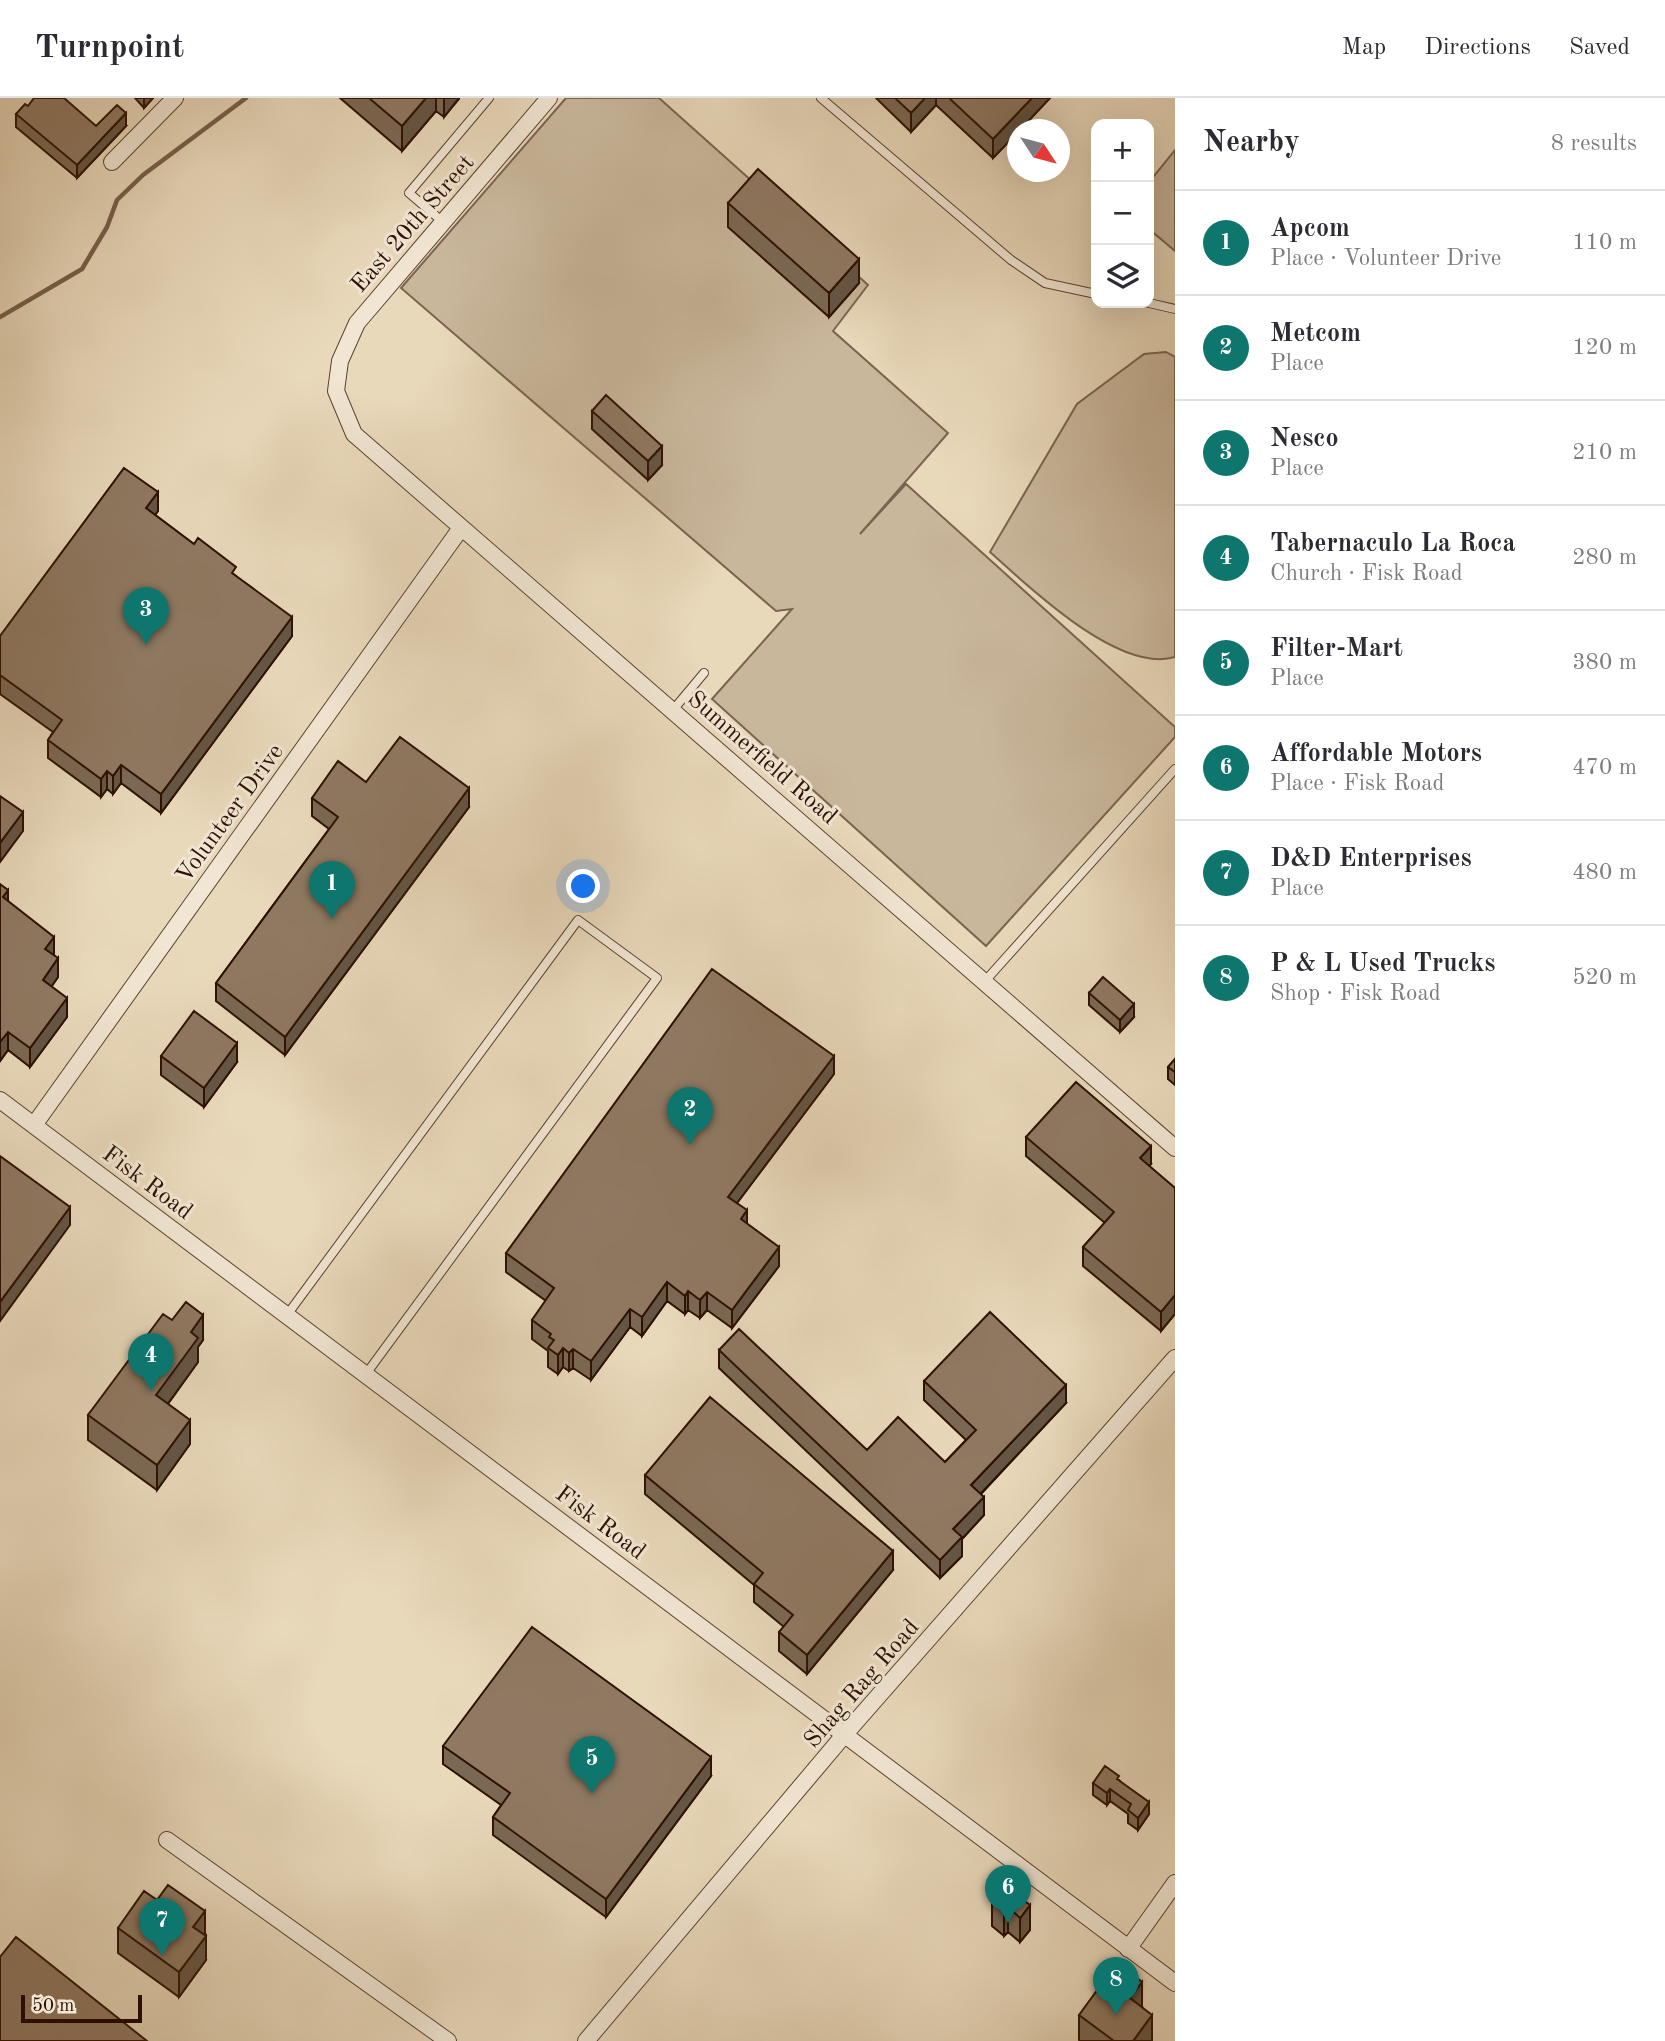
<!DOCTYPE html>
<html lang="en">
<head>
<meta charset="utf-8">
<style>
	:root { --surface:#fff; --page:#f7f7f7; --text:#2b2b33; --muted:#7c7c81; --line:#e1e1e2; --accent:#0f766e }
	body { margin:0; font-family:"Old Standard TT",serif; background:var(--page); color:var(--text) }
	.controls { position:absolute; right:21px; top:21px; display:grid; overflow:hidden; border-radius:14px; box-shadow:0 7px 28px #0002 }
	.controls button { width:63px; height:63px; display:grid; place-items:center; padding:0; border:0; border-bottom:2px solid var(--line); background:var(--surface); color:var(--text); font:35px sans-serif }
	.compass { position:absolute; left:1007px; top:21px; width:63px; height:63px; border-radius:50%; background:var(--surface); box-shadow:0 7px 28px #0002; rotate:126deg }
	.scale { position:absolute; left:21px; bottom:18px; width:121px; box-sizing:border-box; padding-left:7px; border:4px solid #2d1002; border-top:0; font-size:19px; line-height:24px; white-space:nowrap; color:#2d1002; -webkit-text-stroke:5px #f1e6d3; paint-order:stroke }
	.you { position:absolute; left:584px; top:789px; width:24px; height:24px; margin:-18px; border:5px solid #fff; border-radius:50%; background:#1a73e8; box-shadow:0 0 0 10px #1a73e833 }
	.badge { display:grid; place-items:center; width:46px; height:46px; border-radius:50%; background:var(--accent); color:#fff; font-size:23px; font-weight:700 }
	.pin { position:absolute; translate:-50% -58px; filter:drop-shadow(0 2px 4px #0008) }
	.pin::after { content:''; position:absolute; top:37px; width:24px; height:21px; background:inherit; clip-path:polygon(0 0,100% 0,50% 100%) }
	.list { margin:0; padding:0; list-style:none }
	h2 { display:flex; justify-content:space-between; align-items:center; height:91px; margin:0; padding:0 28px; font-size:30px }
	h2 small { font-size:23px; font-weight:400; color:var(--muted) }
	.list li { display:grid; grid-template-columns:46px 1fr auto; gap:21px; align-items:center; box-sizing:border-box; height:105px; padding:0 28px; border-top:2px solid var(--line) }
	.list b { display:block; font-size:26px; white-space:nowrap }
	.list p { margin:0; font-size:23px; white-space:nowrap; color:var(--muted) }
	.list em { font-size:23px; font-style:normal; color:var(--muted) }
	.icon { flex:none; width:38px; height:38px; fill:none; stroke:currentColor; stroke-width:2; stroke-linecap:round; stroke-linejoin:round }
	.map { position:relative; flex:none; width:1175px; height:1943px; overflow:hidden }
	header { display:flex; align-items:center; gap:42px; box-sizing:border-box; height:98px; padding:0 35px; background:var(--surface); border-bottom:2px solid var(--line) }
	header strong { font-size:33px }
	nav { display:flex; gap:38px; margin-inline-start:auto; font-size:24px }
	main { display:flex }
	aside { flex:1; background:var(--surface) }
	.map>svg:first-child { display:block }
</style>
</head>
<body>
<header>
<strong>Turnpoint</strong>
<nav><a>Map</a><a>Directions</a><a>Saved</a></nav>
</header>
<main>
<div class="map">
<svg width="1175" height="1943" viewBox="0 0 1175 1943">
	<rect width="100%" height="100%" fill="#e9d9bb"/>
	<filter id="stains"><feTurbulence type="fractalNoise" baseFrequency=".00286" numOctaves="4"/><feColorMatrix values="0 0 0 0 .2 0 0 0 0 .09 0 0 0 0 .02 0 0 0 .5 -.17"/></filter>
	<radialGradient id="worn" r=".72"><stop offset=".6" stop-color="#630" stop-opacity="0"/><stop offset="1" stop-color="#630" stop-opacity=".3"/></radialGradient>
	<path fill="#c9b79c" stroke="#7b644f" stroke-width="2" d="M566 0H659L868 187 833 233 948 335 860 436 906 386 1175 629V639L986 848 712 601 792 511 776 513 401 190Z
		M1175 52V153L1149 131V84Z
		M1166 254 1175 259V559C1119 576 1029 489 990 454L1077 306 1144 256Z"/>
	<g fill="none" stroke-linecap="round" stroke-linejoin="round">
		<path stroke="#77604b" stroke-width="4.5" d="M0 219 82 171 107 129 117 102 143 77 246 0"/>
		<g stroke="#5c4230" stroke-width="10">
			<path id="service" d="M821 0 1011 162 1045 185 1096 196
				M443 124 409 95 489 0
				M1149 205 1175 211
				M673 612 704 575
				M986 882 1175 671
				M287 1217 578 822 657 880 366 1276"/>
		</g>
		<g stroke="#5c4230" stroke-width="18">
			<path id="minor" d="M549 0 357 225 340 263 336 293 354 336 1175 1050
				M112 64 175 0
				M0 1002 1175 1885
				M34 1027 461 430
				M167 1742 448 1943
				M1128 1851 1175 1785
				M586 1943 845 1636 1175 1260"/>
		</g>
		<use href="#service" stroke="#f1e6d3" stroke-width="8"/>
		<use href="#minor" stroke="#f1e6d3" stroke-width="16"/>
	</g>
	<path fill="#7b6854" stroke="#2d1002" stroke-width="2" d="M135 0H153L144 10Z
		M340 0H459V1L444 19 436 13 402 53Z
		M876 0H1050L993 60 936 7 911 34Z
		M28 8 96 28H126L77 80 16 29V16Z
		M728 105 859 185 829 219 728 129Z
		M592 313 662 367 648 382 592 331Z
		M158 413 155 417 236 478 292 538 161 715 121 685 113 696 107 691 101 699 48 660V642L53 634 0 596V538Z
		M366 684 469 709 285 957 216 903V885L329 731 312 718V700Z
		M0 786 8 803 54 857 58 879 51 889 67 919 30 969 8 952 0 963Z
		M1089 895 1134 919 1120 934 1089 907Z
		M161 958 237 964 204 1009 161 977Z
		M1175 961V987L1168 981V969Z
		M834 976 737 1105 747 1126 779 1168 732 1230 707 1212 700 1220 688 1212 685 1216 667 1203 642 1238 630 1229 591 1282 573 1270 569 1273 563 1269 558 1276 548 1269V1253L532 1241V1222L546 1203 506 1174V1155Z
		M1026 1039 1151 1066 1149 1068 1175 1090V1216L1161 1233 1083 1168V1149L1105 1125 1026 1058Z
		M172 1222 203 1242 198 1249V1264L168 1306 190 1346 157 1392 88 1342V1317Z
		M719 1252 867 1352 945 1364 966 1342 924 1302V1283L1066 1305 981 1396 984 1417 962 1441V1458L940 1480 719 1270Z
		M645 1377 893 1472 807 1576 779 1553V1534L784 1529 754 1504V1487L645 1396Z
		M443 1648 711 1678 606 1819 493 1737V1719L501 1707 443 1666Z
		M1119 1682 1149 1716 1138 1732 1128 1725V1716L1110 1703 1107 1707 1093 1697V1685Z
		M1022 1801 1030 1832 1020 1844 1008 1834 1004 1838 992 1828V1803Z
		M118 1830 206 1862 179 1899 118 1855Z
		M1142 1908 1152 1942 1151 1943H1080L1079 1942V1917Z"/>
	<path fill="#645545" stroke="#2d1002" stroke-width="2" d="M144 0H153L144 10Z
		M426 0H436V13L402 53V28Z
		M444 0H459L444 19Z
		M925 0H936V7L911 34V15Z
		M1032 0H1050L1020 32H1018V34L993 60V41Z
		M126 15V28L77 80V67Z
		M859 161V185L829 219V195Z
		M662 348V367L648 382V363Z
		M158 394V413L146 429V410Z
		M292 519V538L161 715V696Z
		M121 667V685L113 696V678Z
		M107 673V691L101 699V681Z
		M469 690V709L285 957V939Z
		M23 714V733L0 764V745Z
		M8 792V811L3 799Z
		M54 839V858L45 851Z
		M58 860V879L43 901V882Z
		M67 900V919L30 969V950Z
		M1134 906V919L1120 934V922Z
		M8 934V952L0 963V944Z
		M237 945V964L204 1009V990Z
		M834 958V976L728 1117V1099Z
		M1151 1048V1066L1140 1079V1060Z
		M70 1109V1127L0 1223V1204Z
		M747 1112V1131L741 1121Z
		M779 1149V1168L732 1230V1212Z
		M667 1184V1203L642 1238V1219Z
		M688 1193V1212L685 1216V1198Z
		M707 1194V1212L700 1220V1202Z
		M1175 1197V1216L1161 1233V1214Z
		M630 1211V1229L591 1282V1263Z
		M203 1217V1242L198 1249V1264L156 1322V1297L191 1234Z
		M563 1250V1269L558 1276V1257Z
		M573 1251V1270L569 1273V1255Z
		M1066 1287V1305L971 1406V1387Z
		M190 1322V1346L157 1392V1367Z
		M984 1399V1417L962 1441V1458L940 1480V1462L953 1431Z
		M893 1453V1472L807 1576V1557Z
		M711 1659V1678L606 1819V1801Z
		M1110 1691V1703L1107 1707V1695Z
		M1149 1704V1716L1138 1732V1720Z
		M1022 1794V1818L1030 1807V1832L1020 1844V1820L1018 1798Z
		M1008 1809V1834L1004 1838V1813Z
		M205 1813V1838L193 1829Z
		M206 1838V1862L179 1899V1874Z
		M1142 1884V1908L1130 1925V1900Z
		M1152 1917V1942L1151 1943H1133Z"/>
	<path fill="#8f7962" stroke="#2d1002" stroke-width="2" d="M34 0H64L96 28 117 7 126 15 77 67 16 16 25 6 28 8Z
		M369 0H426L402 28Z
		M895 0H925L911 15Z
		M949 0H1032L993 41Z
		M758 71 859 161 829 195 728 105Z
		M606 297 662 348 648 363 592 313Z
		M124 370 158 394 146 410 194 446 198 440 236 469 232 475 292 519 161 696 121 667 113 678 107 673 101 681 48 642 62 622 0 577V538Z
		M400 639 469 690 285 939 216 885 338 719 312 700 338 663 366 684Z
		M0 698 23 714 0 745Z
		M0 786 8 792 3 799 54 839 45 851 58 860 43 882 67 900 30 950 8 934 0 944Z
		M712 871 834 958 728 1099 747 1112 741 1121 779 1149 732 1212 707 1194 700 1202 688 1193 685 1198 667 1184 642 1219 630 1211 591 1263 573 1251 569 1255 563 1250 558 1257 548 1250 554 1242 549 1239 551 1236 532 1222 554 1190 506 1155Z
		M1103 879 1134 906 1120 922 1089 895Z
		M194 913 237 945 204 990 161 958Z
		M1175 961V974L1168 969Z
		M1076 984 1151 1048 1140 1060 1175 1090V1197L1161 1214 1083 1149 1114 1114 1026 1039Z
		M0 1058 70 1109 0 1204Z
		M186 1204 203 1217 191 1234 198 1240 156 1297 190 1322 157 1367 88 1317 163 1216 172 1222Z
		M990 1214 1066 1287 971 1387 984 1399 953 1431 962 1439 940 1462 719 1252 739 1231 867 1352 898 1319 945 1364 976 1332 924 1283Z
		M710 1299 893 1453 807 1557 779 1534 793 1517 754 1486 763 1475 645 1377Z
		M532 1529 711 1659 606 1801 493 1719 510 1695 443 1648Z
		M1105 1668 1119 1678 1117 1681 1149 1704 1138 1720 1128 1712 1131 1706 1110 1691 1107 1695 1093 1685Z
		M1008 1783 1022 1794 1018 1798 1030 1807 1020 1820 1008 1809 1004 1813 992 1803Z
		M168 1787 205 1813 193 1829 206 1838 179 1874 118 1830 144 1793 157 1802Z
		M16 1839 147 1943H0V1859Z
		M1117 1865 1142 1884 1130 1900 1152 1917 1133 1943H1114L1079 1917Z"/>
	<g text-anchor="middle" stroke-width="6" stroke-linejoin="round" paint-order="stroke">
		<g font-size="24" fill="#2d1002" stroke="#f1e6d3">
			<text transform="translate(412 125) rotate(-49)" y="8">East 20th Street</text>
			<text transform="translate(763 659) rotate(41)" y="8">Summerfield Road</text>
			<text transform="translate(229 715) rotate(-54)" y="8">Volunteer Drive</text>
			<text transform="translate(148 1084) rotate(37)" y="8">Fisk Road</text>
			<text transform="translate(601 1424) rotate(37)" y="8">Fisk Road</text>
			<text transform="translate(861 1585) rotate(-49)" y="8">Shag Rag Road</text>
		</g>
	</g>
	<rect width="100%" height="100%" filter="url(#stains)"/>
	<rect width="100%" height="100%" fill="url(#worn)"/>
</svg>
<div class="controls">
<button>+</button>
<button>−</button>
<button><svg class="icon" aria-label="layers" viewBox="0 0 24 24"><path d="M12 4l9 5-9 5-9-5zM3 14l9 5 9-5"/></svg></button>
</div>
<svg class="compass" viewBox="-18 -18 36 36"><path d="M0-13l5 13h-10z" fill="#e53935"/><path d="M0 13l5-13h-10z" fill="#7c7c81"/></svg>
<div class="scale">50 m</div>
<div class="you"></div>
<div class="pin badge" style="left:332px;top:821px">1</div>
<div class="pin badge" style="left:690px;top:1047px">2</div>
<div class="pin badge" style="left:146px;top:547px">3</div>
<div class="pin badge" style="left:151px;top:1293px">4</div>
<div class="pin badge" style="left:592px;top:1696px">5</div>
<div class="pin badge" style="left:1008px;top:1825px">6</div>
<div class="pin badge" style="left:162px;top:1858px">7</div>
<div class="pin badge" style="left:1116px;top:1917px">8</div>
</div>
<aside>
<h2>Nearby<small>8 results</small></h2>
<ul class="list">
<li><span class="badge">1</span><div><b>Apcom</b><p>Place · Volunteer Drive</p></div><em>110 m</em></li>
<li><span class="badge">2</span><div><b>Metcom</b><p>Place</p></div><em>120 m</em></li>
<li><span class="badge">3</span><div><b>Nesco</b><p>Place</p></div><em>210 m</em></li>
<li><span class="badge">4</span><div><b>Tabernaculo La Roca</b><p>Church · Fisk Road</p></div><em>280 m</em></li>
<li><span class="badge">5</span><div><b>Filter-Mart</b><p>Place</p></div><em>380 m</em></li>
<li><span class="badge">6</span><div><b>Affordable Motors</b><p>Place · Fisk Road</p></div><em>470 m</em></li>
<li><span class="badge">7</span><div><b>D&amp;D Enterprises</b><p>Place</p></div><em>480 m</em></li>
<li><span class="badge">8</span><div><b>P &amp; L Used Trucks</b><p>Shop · Fisk Road</p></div><em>520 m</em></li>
</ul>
</aside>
</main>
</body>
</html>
